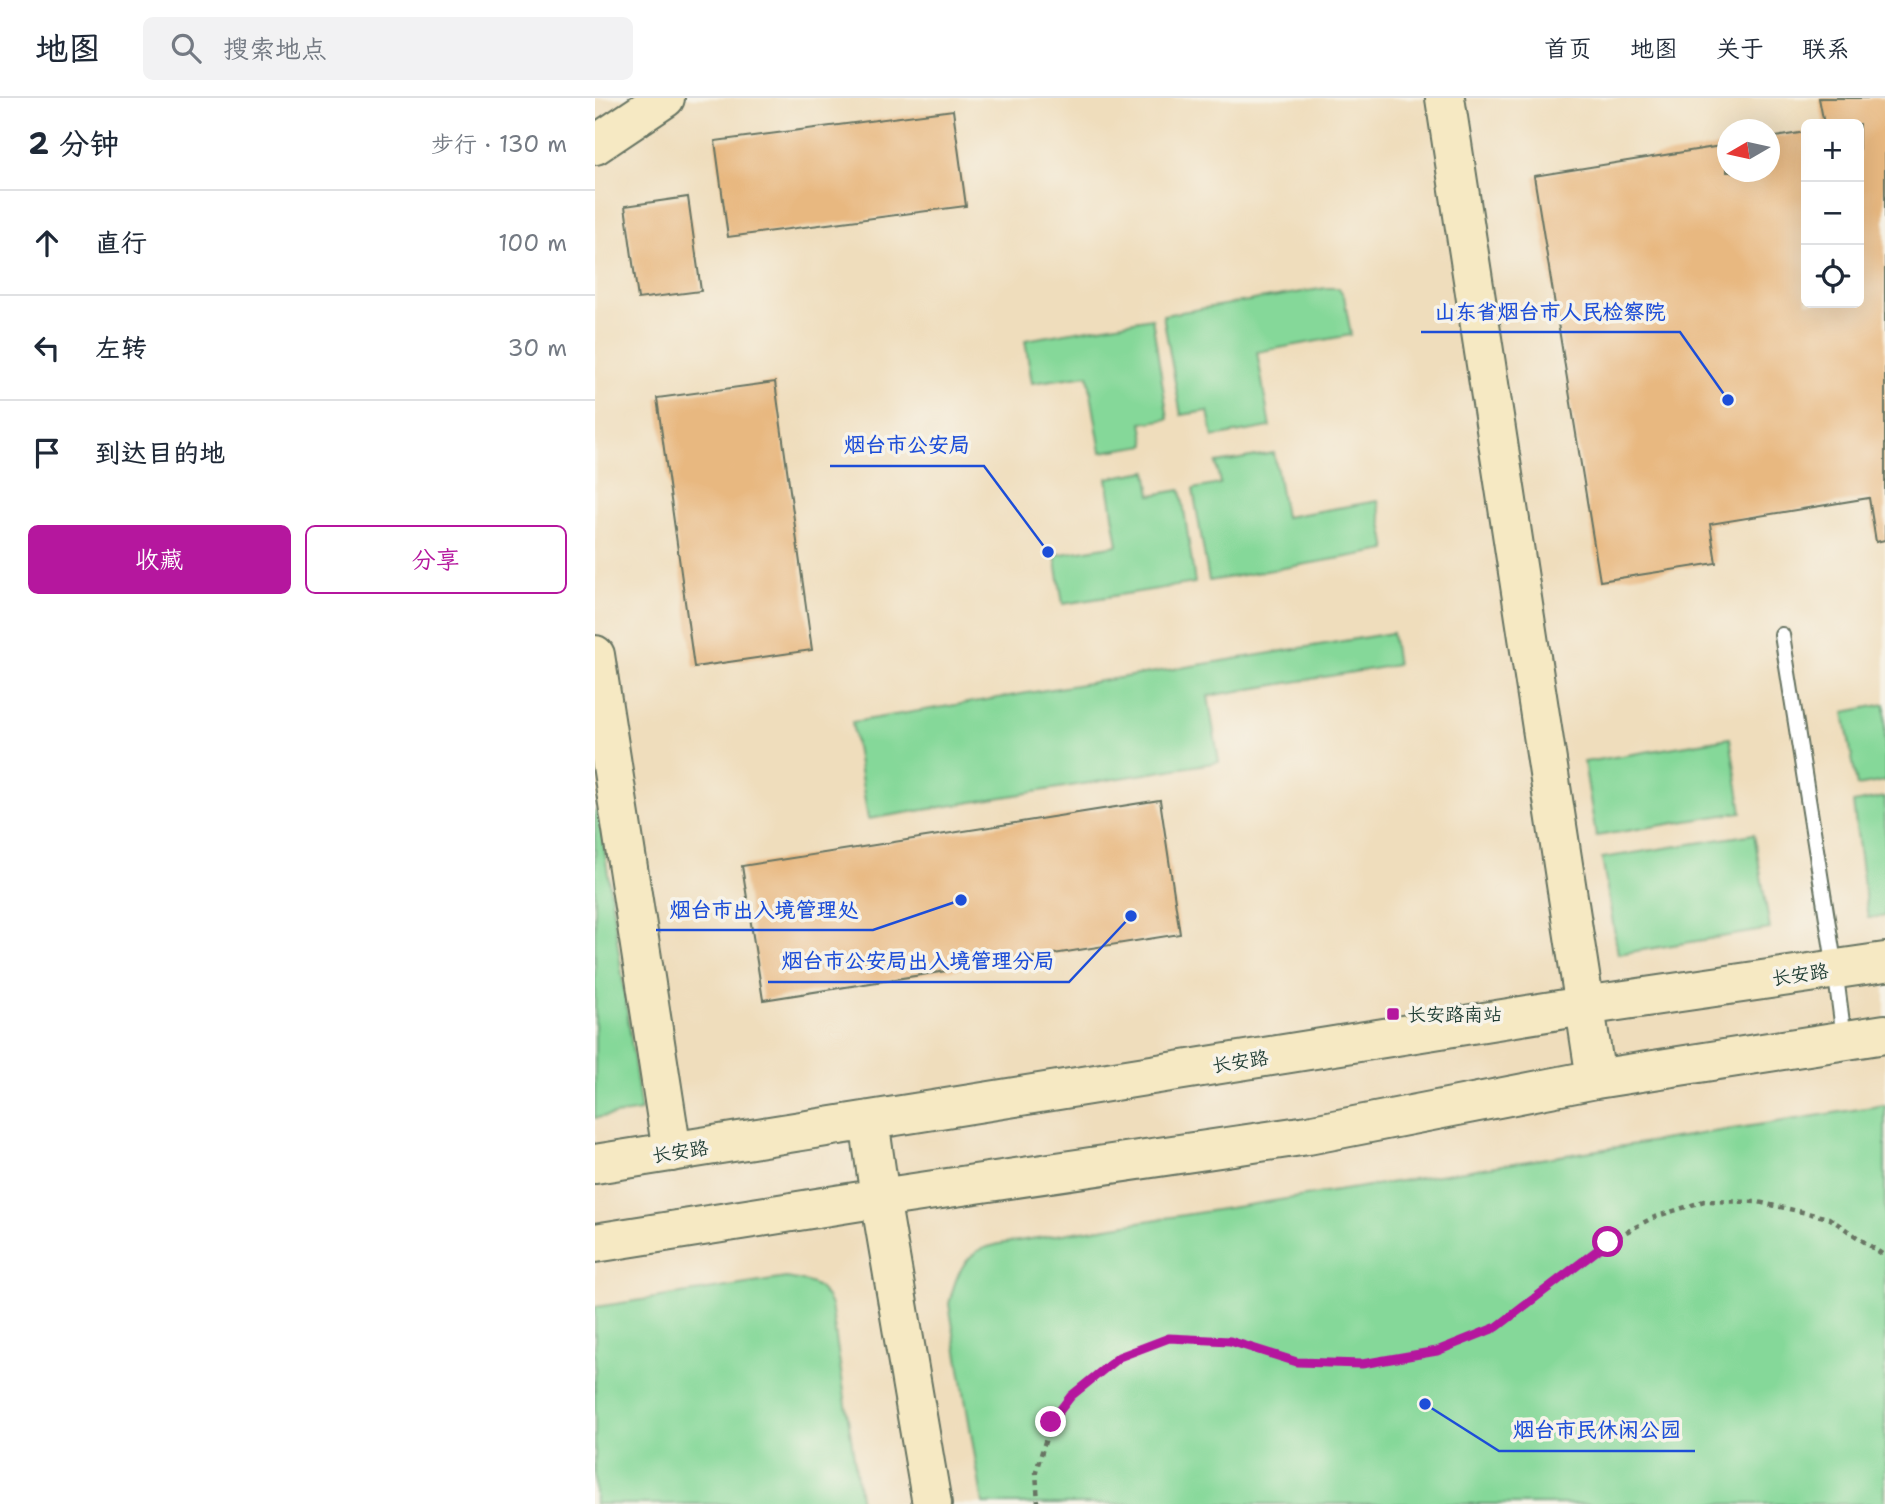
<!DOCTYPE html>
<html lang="zh">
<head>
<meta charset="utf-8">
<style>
	:root { --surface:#fff; --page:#f2f2f3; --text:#1f2937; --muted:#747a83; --line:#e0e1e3; --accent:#b5179e }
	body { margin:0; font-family:"Shantell Sans","LXGW WenKai TC",sans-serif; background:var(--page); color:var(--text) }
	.controls { position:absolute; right:21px; top:21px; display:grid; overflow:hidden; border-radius:10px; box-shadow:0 7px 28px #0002 }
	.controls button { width:63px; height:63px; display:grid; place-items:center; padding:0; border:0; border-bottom:2px solid var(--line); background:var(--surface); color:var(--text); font:35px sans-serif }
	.compass { position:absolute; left:1122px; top:21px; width:63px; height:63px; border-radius:50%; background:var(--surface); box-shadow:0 7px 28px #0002; rotate:261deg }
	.stop { position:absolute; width:21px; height:21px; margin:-16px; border:5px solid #b5179e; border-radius:50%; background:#fff }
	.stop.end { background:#b5179e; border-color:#fff; box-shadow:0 2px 7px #0008 }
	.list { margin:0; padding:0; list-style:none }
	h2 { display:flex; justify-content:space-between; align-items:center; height:91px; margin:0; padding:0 28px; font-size:30px }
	h2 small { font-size:23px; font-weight:400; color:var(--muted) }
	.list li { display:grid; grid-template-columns:46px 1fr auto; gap:21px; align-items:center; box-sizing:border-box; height:105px; padding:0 28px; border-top:2px solid var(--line) }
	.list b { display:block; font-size:26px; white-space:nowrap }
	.list em { font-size:23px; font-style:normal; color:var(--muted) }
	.actions { display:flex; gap:14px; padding:21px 28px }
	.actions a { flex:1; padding:16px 0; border:2px solid var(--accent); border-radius:10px; text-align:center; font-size:24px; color:var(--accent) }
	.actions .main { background:var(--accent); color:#fff }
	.icon { flex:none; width:38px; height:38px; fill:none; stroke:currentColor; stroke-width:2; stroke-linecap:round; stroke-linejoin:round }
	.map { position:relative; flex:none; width:1290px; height:1406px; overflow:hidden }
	header { display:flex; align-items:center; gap:42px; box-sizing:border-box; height:98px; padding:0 35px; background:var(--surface); border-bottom:2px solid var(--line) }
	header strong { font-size:33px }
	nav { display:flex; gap:38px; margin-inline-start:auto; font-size:24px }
	.search { width:490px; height:63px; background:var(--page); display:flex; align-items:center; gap:18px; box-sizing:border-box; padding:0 24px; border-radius:10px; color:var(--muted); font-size:26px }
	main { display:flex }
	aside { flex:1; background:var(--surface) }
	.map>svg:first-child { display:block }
</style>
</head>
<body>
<header>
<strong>地图</strong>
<div class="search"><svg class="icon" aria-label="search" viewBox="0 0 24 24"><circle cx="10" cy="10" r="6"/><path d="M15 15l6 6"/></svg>搜索地点</div>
<nav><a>首页</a><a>地图</a><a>关于</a><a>联系</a></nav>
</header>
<main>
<aside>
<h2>2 分钟<small>步行 · 130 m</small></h2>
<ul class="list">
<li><svg class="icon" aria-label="ahead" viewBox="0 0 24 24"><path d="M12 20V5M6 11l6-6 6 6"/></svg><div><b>直行</b></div><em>100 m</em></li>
<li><svg class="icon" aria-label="left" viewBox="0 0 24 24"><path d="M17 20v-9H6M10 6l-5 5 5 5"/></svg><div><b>左转</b></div><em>30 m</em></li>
<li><svg class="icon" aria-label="arrive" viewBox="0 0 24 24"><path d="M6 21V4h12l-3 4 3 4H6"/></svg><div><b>到达目的地</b></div></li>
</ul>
<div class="actions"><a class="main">收藏</a><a>分享</a></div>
</aside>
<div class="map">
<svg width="1290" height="1406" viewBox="0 0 1290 1406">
	<rect width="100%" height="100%" fill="#f7f3e8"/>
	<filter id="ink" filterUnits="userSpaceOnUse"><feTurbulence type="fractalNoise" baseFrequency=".0143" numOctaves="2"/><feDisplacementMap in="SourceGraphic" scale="14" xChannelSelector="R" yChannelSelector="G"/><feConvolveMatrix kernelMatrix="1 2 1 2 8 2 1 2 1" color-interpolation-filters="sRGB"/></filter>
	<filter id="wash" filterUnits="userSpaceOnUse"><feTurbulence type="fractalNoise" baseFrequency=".00686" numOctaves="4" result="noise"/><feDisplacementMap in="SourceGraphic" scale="28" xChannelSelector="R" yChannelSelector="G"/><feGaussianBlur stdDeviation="1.57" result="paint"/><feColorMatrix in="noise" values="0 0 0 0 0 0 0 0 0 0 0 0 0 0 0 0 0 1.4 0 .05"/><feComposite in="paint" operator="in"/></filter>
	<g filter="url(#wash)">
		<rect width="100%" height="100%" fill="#efddbc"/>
		<path fill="#85d899" stroke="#528a66" stroke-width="2" d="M731 190H744L749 198 756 237 662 254 675 329 618 339 613 313 586 317 568 217Z
			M557 220 573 321 547 325 551 347 506 354 493 277 437 285 430 242Z
			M679 355 690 419 783 403 792 452 614 483 598 391 625 386 621 365Z
			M552 373 556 397 586 392 600 485 468 506 460 457 523 447 512 380Z
			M797 535 802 567 613 598 624 664 273 721 257 624Z
			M1290 606V683L1262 688 1249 614Z
			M1135 640 1147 714 1001 738 989 664Z
			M1290 699V818L1273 820 1258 705Z
			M4 712 46 1013 0 1020V713Z
			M1159 736 1175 831 1023 856 1007 760Z
			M1290 1007V1406H388L354 1206C359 1186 364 1165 383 1153 389 1149 398 1148 404 1146Z
			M191 1180C215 1184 225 1184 236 1207L266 1406H0V1209Z"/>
		<g id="blocks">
			<path fill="#e8b880" d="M1224 0H1290V442L1281 444 1274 400 1115 426 1121 465 1005 483 939 78 1132 47V74H1174V40L1211 34V205H1264V26H1229Z
				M358 12 371 108 133 139 120 43Z
				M93 99 106 193 43 201 30 108Z
				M180 284 217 552 99 569 62 300Z
				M565 702 585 836 168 902 147 768Z"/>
		</g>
	</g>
	<g filter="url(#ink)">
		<use href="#blocks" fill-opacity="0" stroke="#687564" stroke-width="2"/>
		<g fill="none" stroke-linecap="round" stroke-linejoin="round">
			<g stroke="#687564" stroke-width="18">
				<path id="lane" d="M1187 537 1240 871 1249 940"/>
			</g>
			<g stroke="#687564" stroke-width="42">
				<path id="secondary" d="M850 0 1001 981
					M0 47 70 0
					M0 557 77 1054
					M274 1022 285 1100 337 1406
					M0 1066 989 908 1290 864
					M0 1145 285 1100 713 1037 1001 981 1290 936"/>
			</g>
			<path stroke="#687564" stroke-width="4.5" stroke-dasharray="5 5" stroke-linecap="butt" d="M443 1406 441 1373 456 1324 476 1298 524 1259 574 1240 635 1243 702 1264 767 1266 842 1253 902 1229 1013 1144 1057 1120 1109 1103 1163 1104 1234 1120 1290 1158"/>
			<use href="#lane" stroke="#fff" stroke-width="14"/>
			<use href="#secondary" stroke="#f6e9c3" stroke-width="38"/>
		</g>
	</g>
	<g fill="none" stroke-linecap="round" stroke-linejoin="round" filter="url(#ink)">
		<path stroke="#b5179e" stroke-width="9" d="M456 1324 476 1298 524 1259 574 1240 635 1243 702 1264 767 1266 842 1253 902 1229 1013 1144"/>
	</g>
	<rect fill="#b5179e" stroke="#f7f3e8" stroke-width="2.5" x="791" y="909" width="14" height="14" rx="3.5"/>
	<g text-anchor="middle" stroke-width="7" stroke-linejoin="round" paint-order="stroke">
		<g font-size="19" fill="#1f3d34" stroke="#f7f3e8">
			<text transform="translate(1205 876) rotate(-8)" y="7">长安路</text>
			<text transform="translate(645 963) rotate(-9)" y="7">长安路</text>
			<text transform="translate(85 1053) rotate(-9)" y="7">长安路</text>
		</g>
		<g font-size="19" fill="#1f3d34" stroke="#f7f3e8" text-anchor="start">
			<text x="812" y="923">长安路南站</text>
		</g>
	</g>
	<path fill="none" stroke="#1d4ed8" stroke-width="2.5" d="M1133 302L1085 234H826M453 454L389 368H235M366 802L278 832H61M536 818L474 884H173M830 1306L904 1353H1100"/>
	<g fill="#1d4ed8" stroke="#f7f3e8" stroke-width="2.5">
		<circle cx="1133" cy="302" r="7"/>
		<circle cx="453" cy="454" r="7"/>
		<circle cx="366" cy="802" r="7"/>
		<circle cx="536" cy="818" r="7"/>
		<circle cx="830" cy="1306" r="7"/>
	</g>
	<g font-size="21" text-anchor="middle" font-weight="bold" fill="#1d4ed8" stroke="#f7f3e8" stroke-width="7" stroke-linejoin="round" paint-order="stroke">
		<text x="955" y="221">山东省烟台市人民检察院</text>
		<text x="312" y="354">烟台市公安局</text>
		<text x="169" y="819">烟台市出入境管理处</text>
		<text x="323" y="870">烟台市公安局出入境管理分局</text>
		<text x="1002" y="1339">烟台市民休闲公园</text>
	</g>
</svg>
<div class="controls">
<button>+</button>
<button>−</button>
<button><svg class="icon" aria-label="locate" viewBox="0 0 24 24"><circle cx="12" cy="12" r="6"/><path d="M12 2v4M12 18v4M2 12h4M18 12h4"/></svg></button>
</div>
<svg class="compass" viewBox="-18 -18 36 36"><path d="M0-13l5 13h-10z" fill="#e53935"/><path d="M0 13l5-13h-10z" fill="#747a83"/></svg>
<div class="stop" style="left:1013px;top:1144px"></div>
<div class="stop end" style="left:456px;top:1324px"></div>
</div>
</main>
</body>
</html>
